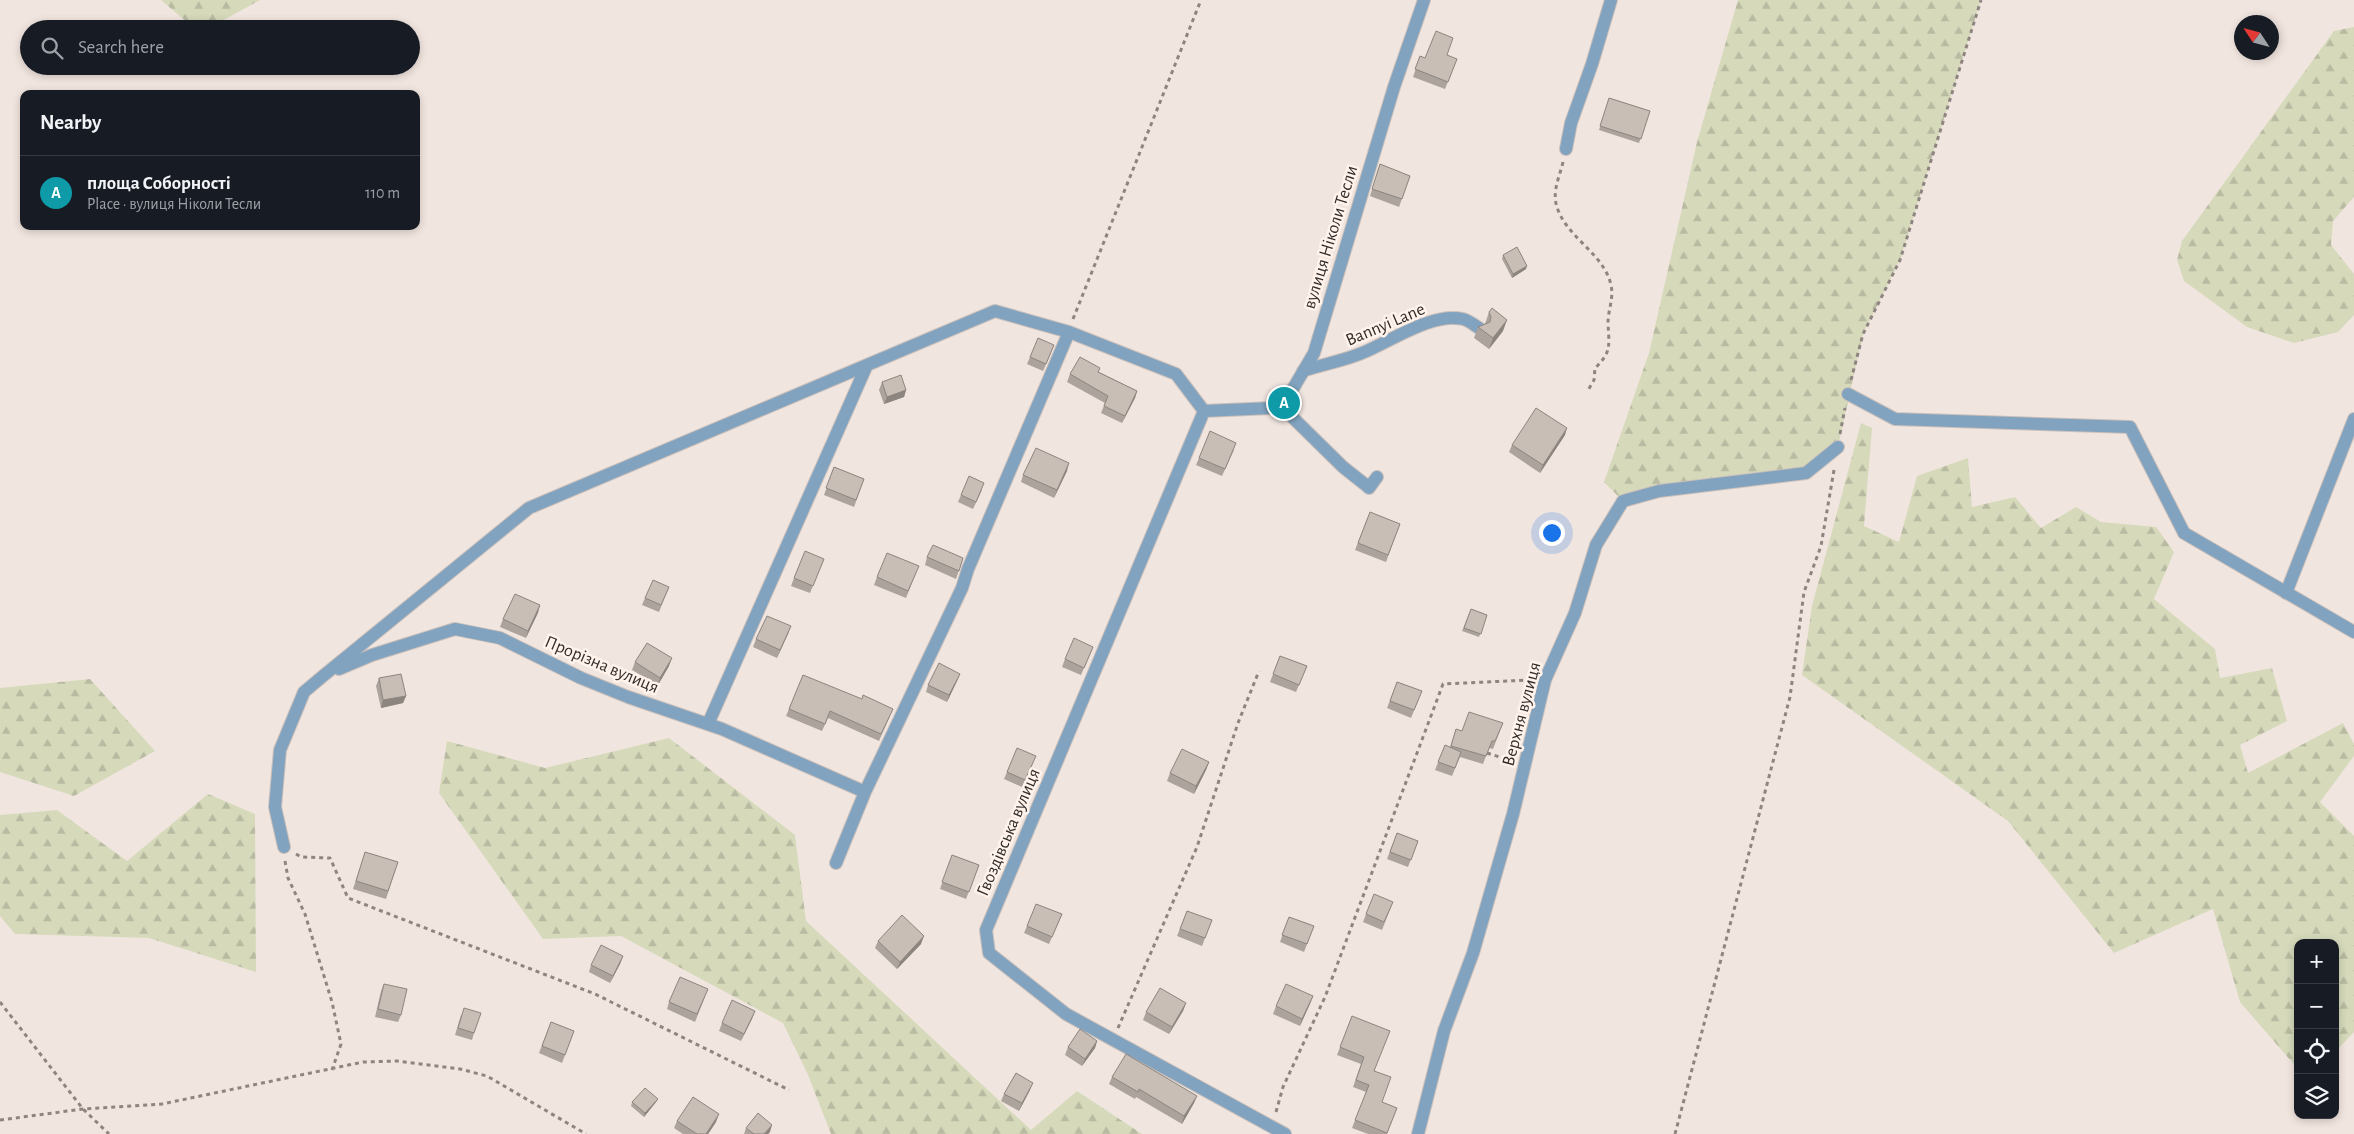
<!DOCTYPE html>
<html lang="en">
<head>
<meta charset="utf-8">
<style>
	:root { --surface:#171b24; --page:#20242c; --text:#f1f3f6; --muted:#9ea1a6; --line:#363941; --accent:#d195b7 }
	body { margin:0; font-family:"Alegreya Sans",sans-serif; background:var(--page); color:var(--text) }
	.controls { position:absolute; right:15px; bottom:15px; display:grid; overflow:hidden; border-radius:10px; box-shadow:0 2px 8px #0003 }
	.controls button { width:45px; height:45px; display:grid; place-items:center; padding:0; border:0; border-bottom:1px solid var(--line); background:var(--surface); color:var(--text); font:25px sans-serif }
	.compass { position:absolute; left:2234px; top:15px; width:45px; height:45px; border-radius:50%; background:var(--surface); box-shadow:0 2px 8px #0003; rotate:306deg }
	.you { position:absolute; left:1551px; top:532px; width:18px; height:18px; margin:-12px; border:4px solid #fff; border-radius:50%; background:#1a73e8; box-shadow:0 0 0 8px #1a73e833 }
	.badge { display:grid; place-items:center; width:32px; height:32px; border-radius:50%; background:var(--accent); color:#fff; font-size:16px; font-weight:700 }
	.pin { position:absolute; translate:-50% -50%; border:2px solid #fff; box-shadow:0 1px 5px #0006 }
	.list { margin:0; padding:0; list-style:none }
	h2 { display:flex; justify-content:space-between; align-items:center; height:65px; margin:0; padding:0 20px; font-size:21px }
	h2 small { font-size:16px; font-weight:400; color:var(--muted) }
	.list li { display:grid; grid-template-columns:32px 1fr auto; gap:15px; align-items:center; box-sizing:border-box; height:75px; padding:0 20px; border-top:1px solid var(--line) }
	.list b { display:block; font-size:19px; white-space:nowrap }
	.list p { margin:0; font-size:16px; white-space:nowrap; color:var(--muted) }
	.list em { font-size:16px; font-style:normal; color:var(--muted) }
	.icon { flex:none; width:28px; height:28px; fill:none; stroke:currentColor; stroke-width:2; stroke-linecap:round; stroke-linejoin:round }
	.map { position:relative; flex:none; width:2354px; height:1134px; overflow:hidden }
	.search { position:absolute; background:var(--surface); box-shadow:0 2px 8px #0003; left:20px; top:20px; width:400px; height:55px; display:flex; align-items:center; gap:12px; box-sizing:border-box; padding:0 18px; border-radius:28px; color:var(--muted); font-size:19px }
	.panel { position:absolute; background:var(--surface); box-shadow:0 2px 8px #0003; left:20px; top:90px; width:400px; height:140px; border-radius:10px }
	.map>svg:first-child { display:block }
</style>
</head>
<body>
<div class="map">
<svg width="2354" height="1134" viewBox="0 0 2354 1134">
	<defs>
		<pattern id="forest-firs" width="22" height="20" patternUnits="userSpaceOnUse" patternTransform="scale(1.25)"><rect width="22" height="20" fill="#d6dabb"/><path d="M5 1l3.5 6h-7zM16 11l3.5 6h-7z" fill="#b8bba1"/></pattern>
	</defs>
	<rect width="100%" height="100%" fill="#f1e5df"/>
	<path fill="url(#forest-firs)" d="M161 0H260L207 29H195Z
		M1738 0H1981L1900 260 1863 334 1838 447 1806 473 1623 501 1604 482 1649 353 1697 142Z
		M2354 27V197L2333 221 2331 245 2354 274V315L2338 332 2294 343 2247 327 2184 281 2177 260 2182 241 2334 31Z
		M1861 423 1872 428 1864 526 1899 542 1917 476 1968 458 1972 507 2015 497 2041 528 2076 507 2101 522 2156 527 2174 552 2154 599 2215 649 2220 678 2272 668 2287 721 2240 745 2248 773 2343 723 2354 744V756L2320 802 2354 836V1032L2335 1052V943H2298V1069L2240 1002 2213 909 2114 953 2008 821 1802 675 1812 606Z
		M90 679 155 751 74 796 0 772V688Z
		M669 738 795 835 806 921 1031 1130 1077 1091 1142 1134H831L808 1075 783 1023 621 936 543 939 439 793 447 741 545 768Z
		M208 794 255 814 256 972 149 938 15 934 0 916V815L57 810 127 861Z"/>
	<g fill="none" stroke-linecap="round" stroke-linejoin="round">
		<g stroke="#cbc0bb" stroke-width="14">
			<path id="minor" d="M1566 149 1571 123 1592 64 1611 0
				M1303 371C1323 364 1343 361 1362 353 1390 342 1431 312 1463 319 1468 320 1474 325 1479 328
				M1848 394 1895 419 2130 427 2184 533 2354 632
				M1273 408 1285 410 1343 467 1367 486 1369 488 1377 477
				M1204 411 1273 408 1294 387 1314 353 1394 87 1424 0
				M2286 593 2354 419
				M339 669 372 655 455 629 500 638 581 678 628 697 722 729 865 792
				M708 724 867 365 995 311 1069 332 1176 374 1204 411 986 930 989 953 1066 1014 1285 1134
				M284 847 275 807 280 750 304 692 323 676 529 508 867 365
				M836 863 865 792 962 588 968 569 1069 332
				M1418 1134 1444 1031 1473 953 1513 814 1545 680 1575 613 1596 545 1623 501 1659 491 1806 473 1838 447"/>
		</g>
		<path stroke="#8e8581" stroke-width="3" stroke-dasharray="4 4" stroke-linecap="butt" d="M1563 162C1559 179 1551 193 1558 210 1569 239 1604 254 1611 285 1614 298 1608 310 1608 323 1609 345 1612 352 1595 368L1594 380 1587 392
			M1073 319 1201 0
			M1851 380 1863 334 1900 260 1981 0
			M1840 434 1845 408
			M1487 753 1512 761
			M296 854 301 857 330 858 348 898 595 994 789 1090
			M285 861 288 878 305 914 332 1002 341 1044 332 1070
			M0 1002 83 1109 109 1134
			M1118 1028 1197 847 1238 723 1259 671
			M1276 1112 1283 1087 1325 997 1443 684 1530 680
			M0 1120 83 1109 162 1104 363 1062 397 1061 460 1069 487 1076 586 1134
			M1675 1134 1790 697 1804 592 1821 546 1834 470"/>
		<use href="#minor" stroke="#81a3bf" stroke-width="12"/>
	</g>
	<path fill="#aca39d" d="M1420 56 1425 58 1457 59 1445 89 1413 77Z
		M1609 98 1650 111 1639 143 1599 130Z
		M1380 164 1410 176 1399 207 1370 196Z
		M1503 255 1526 269 1512 278 1502 259Z
		M1489 312 1503 331 1489 349 1474 338 1478 327 1485 324Z
		M1051 353 1043 371 1027 364 1030 357Z
		M1099 372 1137 391 1135 398 1122 423 1101 413 1105 403 1067 382 1070 374Z
		M882 382 906 390 904 397 884 404 879 390Z
		M1565 435 1540 473 1509 452 1512 445Z
		M1234 450 1222 476 1196 465 1199 458Z
		M834 467 864 479 854 507 824 495Z
		M1067 471 1054 498 1021 482 1023 475Z
		M982 490 973 509 958 502 961 495Z
		M1370 512 1400 524 1386 562 1355 550Z
		M927 557 963 558 956 579 925 565Z
		M824 559 810 593 791 586 794 578Z
		M916 573 906 598 874 585 877 577Z
		M669 587 659 612 642 605 645 598Z
		M540 605 526 638 500 627 503 619Z
		M1471 609 1487 615 1479 637 1462 631Z
		M791 626 777 658 753 647 756 639Z
		M1093 647 1081 675 1062 667 1065 659Z
		M1280 656 1307 666 1296 692 1270 682Z
		M635 662 669 666 658 685 632 670Z
		M960 674 957 681 947 702 926 692 928 685Z
		M803 675 890 716 879 741 828 718 822 731 786 716Z
		M379 678 406 696 403 703 381 708 376 686Z
		M1397 682 1422 691 1411 718 1387 708Z
		M1503 723 1493 749 1489 748 1483 764 1460 757 1452 776 1435 770 1445 745 1450 747 1456 729 1462 731Z
		M1209 762 1206 770 1194 794 1167 781 1170 773Z
		M1033 763 1022 787 1004 779 1007 772Z
		M1397 833 1418 841 1408 867 1387 859Z
		M365 852 398 862 386 899 353 889Z
		M952 855 979 865 966 899 940 889Z
		M1393 902 1382 930 1363 922 1366 914Z
		M1187 911 1212 920 1202 946 1177 936Z
		M1062 914 1049 944 1024 933 1027 926Z
		M1289 917 1314 926 1304 952 1280 942Z
		M878 941 921 944 897 969 875 948Z
		M623 956 620 964 610 983 589 972 591 965Z
		M384 984 401 1015 398 1022 375 1017 381 991Z
		M1313 996 1300 1026 1273 1014 1276 1006Z
		M705 997 695 1022 667 1009 669 1002Z
		M1186 1003 1183 1011 1169 1034 1143 1020 1146 1012Z
		M755 1011 741 1041 719 1031 722 1023Z
		M461 1015 474 1033 472 1040 455 1035Z
		M1352 1016 1375 1071 1382 1102 1397 1108 1387 1134H1368L1352 1128 1366 1092 1353 1087 1361 1064 1337 1055Z
		M551 1022 574 1031 562 1063 539 1053Z
		M1097 1041 1095 1048 1082 1066 1065 1055 1068 1047Z
		M1112 1077 1197 1096 1194 1103 1182 1124 1136 1097 1135 1099 1109 1084Z
		M1030 1090 1019 1111 1001 1101 1004 1094Z
		M658 1099 656 1102 644 1117 631 1106 632 1102Z
		M677 1121 716 1122 708 1134H683L674 1128Z
		M746 1128 770 1132 768 1134H744Z"/>
	<path fill="#8c857f" d="M1527 266 1526 269 1512 278 1513 274Z
		M1507 320 1503 331 1489 349 1493 338Z
		M906 390 904 397 884 404 887 397Z
		M1137 391 1135 398 1122 423 1125 416Z
		M1567 428 1565 435 1540 473 1543 465Z
		M1069 463 1067 471 1054 498 1057 490Z
		M540 605 538 613 526 638 528 631Z
		M791 626 788 634 777 658 780 650Z
		M672 658 669 666 658 685 660 678Z
		M960 674 957 681 947 702 949 695Z
		M406 696 403 703 381 708 383 700Z
		M1209 762 1206 770 1194 794 1196 786Z
		M924 936 921 944 897 969 900 962Z
		M623 956 620 964 610 983 613 976Z
		M1313 996 1310 1004 1300 1026 1302 1019Z
		M1186 1003 1183 1011 1169 1034 1172 1027Z
		M755 1011 752 1019 741 1041 744 1034Z
		M1097 1041 1095 1048 1082 1066 1085 1059Z
		M1033 1083 1030 1090 1019 1111 1022 1103Z
		M1197 1096 1194 1103 1182 1124 1184 1116Z
		M658 1099 656 1102 644 1117 645 1113Z
		M719 1114 716 1122 708 1134H706Z
		M772 1125 770 1132 768 1134H764Z"/>
	<path fill="#c8beb6" stroke="#8c857f" d="M1436 31 1453 38 1447 55 1457 59 1448 82 1415 69 1420 56 1425 58Z
		M1609 98 1650 111 1641 139 1600 126Z
		M1380 164 1410 176 1402 199 1372 189Z
		M1517 247 1527 266 1513 274 1503 255Z
		M1492 308 1507 320 1493 338 1478 327 1490 322 1491 317 1489 312Z
		M1038 338 1054 345 1046 364 1030 357Z
		M1080 357 1100 368 1098 372 1137 391 1125 416 1104 406 1108 396 1070 374Z
		M901 375 906 390 887 397 882 382Z
		M1536 408 1567 428 1543 465 1512 445Z
		M1210 431 1236 443 1225 469 1199 458Z
		M1036 448 1069 463 1057 490 1023 475Z
		M834 467 864 479 856 500 826 488Z
		M969 476 984 483 976 502 961 495Z
		M1370 512 1400 524 1388 555 1358 543Z
		M933 545 963 558 959 571 927 557Z
		M805 551 824 559 813 586 794 578Z
		M887 553 919 566 908 591 877 577Z
		M653 580 669 587 661 605 645 598Z
		M515 594 540 605 528 631 503 619Z
		M1471 609 1487 615 1481 634 1464 628Z
		M767 616 791 626 780 650 756 639Z
		M1074 638 1093 647 1084 668 1065 659Z
		M647 643 672 658 660 678 635 662Z
		M1280 656 1307 666 1299 685 1273 674Z
		M939 663 960 674 949 695 928 685Z
		M401 674 406 696 383 700 379 678Z
		M803 675 862 699 863 695 893 709 881 734 830 711 825 724 789 709Z
		M1397 682 1422 691 1414 710 1390 701Z
		M1469 712 1503 723 1495 741H1492L1486 756 1451 746 1456 729 1462 731Z
		M1445 745 1461 752 1455 768 1438 762Z
		M1017 748 1036 756 1025 780 1007 772Z
		M1182 749 1209 762 1196 786 1170 773Z
		M1397 833 1418 841 1411 860 1390 852Z
		M365 852 398 862 388 891 356 881Z
		M952 855 979 865 969 892 942 882Z
		M1374 894 1393 902 1384 922 1366 914Z
		M1036 904 1062 914 1052 937 1027 926Z
		M1187 911 1212 920 1205 938 1180 929Z
		M902 915 924 936 900 962 878 941Z
		M1289 917 1314 926 1307 944 1282 935Z
		M601 945 623 956 613 976 591 965Z
		M680 977 708 989 697 1014 669 1002Z
		M384 984 407 989 401 1015 378 1009Z
		M1286 984 1313 996 1302 1019 1276 1006Z
		M1160 988 1186 1003 1172 1027 1146 1012Z
		M732 1000 755 1011 744 1034 722 1023Z
		M464 1008 481 1013 474 1033 458 1028Z
		M1352 1016 1390 1031 1374 1071 1391 1077 1382 1102 1397 1108 1387 1133 1355 1120 1369 1085 1356 1080 1364 1057 1340 1047Z
		M551 1022 574 1031 565 1055 542 1046Z
		M1080 1029 1097 1041 1085 1059 1068 1047Z
		M1126 1054 1197 1096 1184 1116 1139 1089 1138 1092 1112 1077Z
		M1016 1073 1033 1083 1022 1103 1004 1094Z
		M645 1088 658 1099 645 1113 632 1102Z
		M693 1097 719 1114 706 1134H697L677 1121Z
		M758 1113 772 1125 764 1134H754L746 1128Z"/>
	<g text-anchor="middle" stroke-width="5" stroke-linejoin="round" paint-order="stroke">
		<g font-size="18" fill="#322d2b" stroke="#fff3ec">
			<text transform="translate(1330 237) rotate(-73)" y="6">вулиця Ніколи Тесли</text>
			<text transform="translate(1385 324) rotate(-23)" y="6">Bannyi Lane</text>
			<text transform="translate(602 664) rotate(23)" y="6">Прорізна вулиця</text>
			<text transform="translate(1521 714) rotate(-75)" y="6">Верхня вулиця</text>
			<text transform="translate(1008 832) rotate(-67)" y="6">Гвоздівська вулиця</text>
		</g>
	</g>
</svg>
<div class="controls">
<button>+</button>
<button>−</button>
<button><svg class="icon" aria-label="locate" viewBox="0 0 24 24"><circle cx="12" cy="12" r="6"/><path d="M12 2v4M12 18v4M2 12h4M18 12h4"/></svg></button>
<button><svg class="icon" aria-label="layers" viewBox="0 0 24 24"><path d="M12 4l9 5-9 5-9-5zM3 14l9 5 9-5"/></svg></button>
</div>
<svg class="compass" viewBox="-18 -18 36 36"><path d="M0-13l5 13h-10z" fill="#e53935"/><path d="M0 13l5-13h-10z" fill="#9ea1a6"/></svg>
<div class="you"></div>
<div class="pin badge" style="left:1284px;top:403px;background:#0f9aa8">A</div>
<div class="search"><svg class="icon" aria-label="search" viewBox="0 0 24 24"><circle cx="10" cy="10" r="6"/><path d="M15 15l6 6"/></svg>Search here</div>
<section class="panel">
<h2>Nearby<small></small></h2>
<ul class="list">
<li><span class="badge" style="background:#0f9aa8">A</span><div><b>площа Соборності</b><p>Place · вулиця Ніколи Тесли</p></div><em>110 m</em></li>
</ul>
</section>
</div>
</body>
</html>
